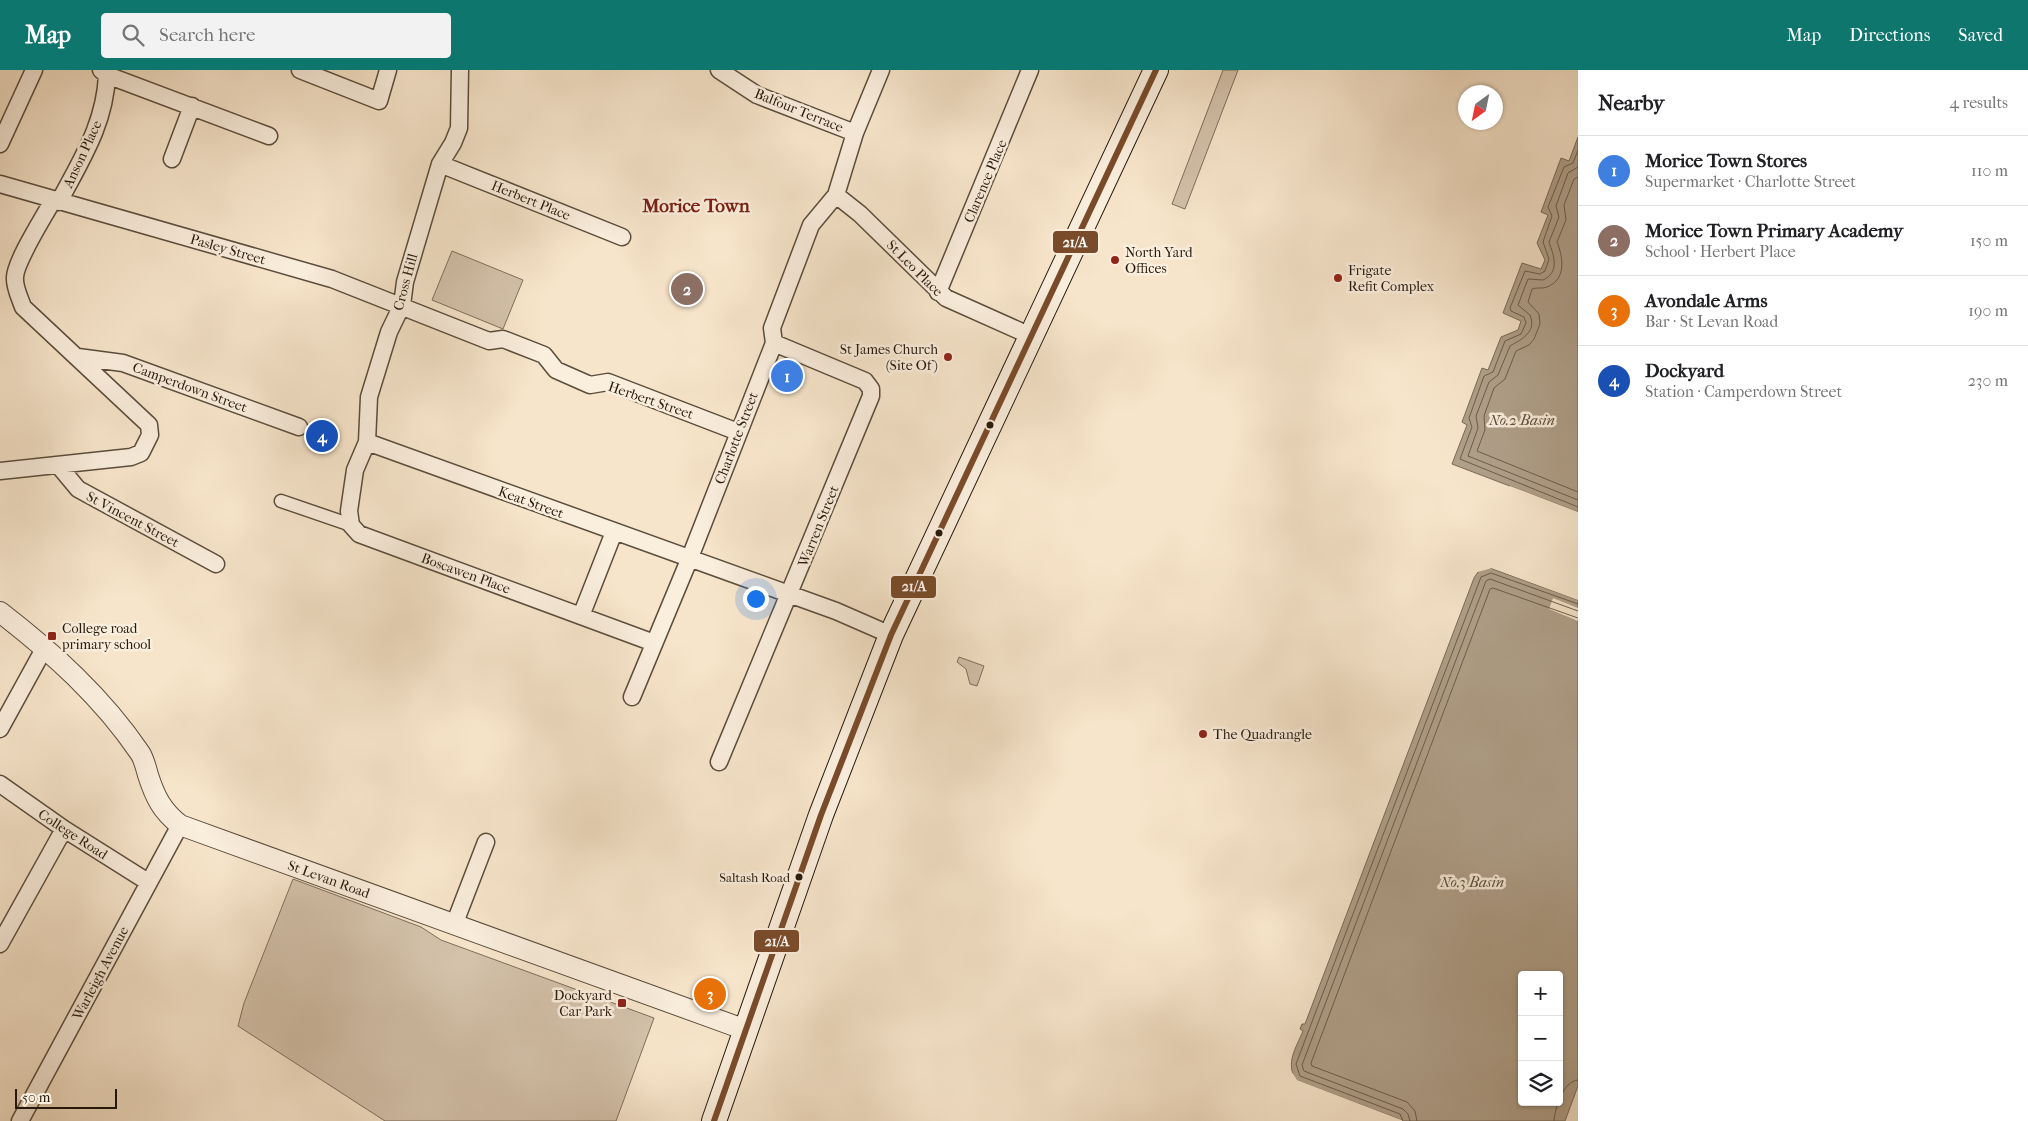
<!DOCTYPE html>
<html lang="en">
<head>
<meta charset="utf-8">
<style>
	:root { --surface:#fff; --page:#f2f2f2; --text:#202124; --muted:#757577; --line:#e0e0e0; --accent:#0f766e }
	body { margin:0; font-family:"IM FELL French Canon",serif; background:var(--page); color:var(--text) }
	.controls { position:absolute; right:15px; bottom:15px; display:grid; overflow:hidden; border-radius:5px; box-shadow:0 1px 4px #0004 }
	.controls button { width:45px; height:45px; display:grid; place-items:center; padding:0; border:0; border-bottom:1px solid var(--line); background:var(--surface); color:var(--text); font:25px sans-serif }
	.compass { position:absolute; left:1458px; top:15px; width:45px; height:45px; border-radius:50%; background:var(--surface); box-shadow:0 1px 4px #0004; rotate:213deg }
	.scale { position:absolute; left:15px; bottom:12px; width:102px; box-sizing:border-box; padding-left:5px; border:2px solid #271a0c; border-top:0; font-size:14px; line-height:18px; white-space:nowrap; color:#271a0c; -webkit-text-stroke:4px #faeedd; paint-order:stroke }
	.you { position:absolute; left:755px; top:528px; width:18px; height:18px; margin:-12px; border:4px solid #fff; border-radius:50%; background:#1a73e8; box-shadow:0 0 0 8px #1a73e833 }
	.badge { display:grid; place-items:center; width:32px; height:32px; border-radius:50%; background:var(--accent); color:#fff; font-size:16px; font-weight:700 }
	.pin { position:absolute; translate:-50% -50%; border:2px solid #fff; box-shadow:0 1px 5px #0006 }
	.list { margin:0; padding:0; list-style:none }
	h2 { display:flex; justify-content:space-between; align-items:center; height:65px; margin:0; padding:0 20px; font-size:21px }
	h2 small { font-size:16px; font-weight:400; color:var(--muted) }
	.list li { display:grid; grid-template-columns:32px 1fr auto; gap:15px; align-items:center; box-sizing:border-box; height:70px; padding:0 20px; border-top:1px solid var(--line) }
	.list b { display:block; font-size:19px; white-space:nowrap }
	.list p { margin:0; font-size:16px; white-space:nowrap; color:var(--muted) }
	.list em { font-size:16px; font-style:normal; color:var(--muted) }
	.icon { flex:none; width:28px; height:28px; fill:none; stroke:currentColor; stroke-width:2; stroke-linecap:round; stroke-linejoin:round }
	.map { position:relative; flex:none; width:1578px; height:1051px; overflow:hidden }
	header { display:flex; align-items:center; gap:30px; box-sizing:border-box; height:70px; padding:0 25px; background:var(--accent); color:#fff }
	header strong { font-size:24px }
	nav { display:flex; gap:28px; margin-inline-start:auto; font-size:18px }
	.search { width:350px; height:45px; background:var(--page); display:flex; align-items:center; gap:12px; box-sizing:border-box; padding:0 18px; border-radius:5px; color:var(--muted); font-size:19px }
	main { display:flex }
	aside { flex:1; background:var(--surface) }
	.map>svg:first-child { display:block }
</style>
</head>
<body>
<header>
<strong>Map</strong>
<div class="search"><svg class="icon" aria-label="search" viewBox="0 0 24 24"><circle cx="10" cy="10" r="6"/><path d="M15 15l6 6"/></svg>Search here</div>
<nav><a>Map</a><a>Directions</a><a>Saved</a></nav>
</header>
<main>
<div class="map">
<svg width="1578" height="1051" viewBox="0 0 1578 1051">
	<rect width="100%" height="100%" fill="#f7e5cb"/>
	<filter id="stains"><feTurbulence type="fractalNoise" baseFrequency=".004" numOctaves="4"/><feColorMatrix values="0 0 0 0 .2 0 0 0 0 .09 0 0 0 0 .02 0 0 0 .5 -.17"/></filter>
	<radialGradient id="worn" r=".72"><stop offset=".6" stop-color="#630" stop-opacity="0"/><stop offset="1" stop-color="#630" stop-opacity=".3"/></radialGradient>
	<path fill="#d4c2ab" stroke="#7e6e5c" d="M1223 0H1238L1185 139 1172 134Z
		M452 181 523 210 503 259 432 230Z
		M959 587 984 596 977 616 970 614 966 599 957 592Z
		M293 809 421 857 441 870 654 948 616 1051H385L238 956 244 933Z"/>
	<path fill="#b0a08a" stroke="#796a58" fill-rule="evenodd" d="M1578 67V442L1452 394 1467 355 1462 352 1482 298 1488 300 1501 267 1518 260 1521 251 1503 243 1522 193 1541 199 1545 190 1537 173 1548 145 1541 142 1561 88 1569 91Z
		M1487 497 1578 530V1016L1565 1051H1404L1296 1010C1285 993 1296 978 1303 961L1300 959 1302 954H1305L1474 508 1478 502ZM1522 905H1559V1032H1522Z"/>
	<path fill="#f7e5cb" d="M1510 416 1578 442V444L1509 418Z
		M1487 495H1493L1578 527V530L1492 498 1478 502 1479 499Z
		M1553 528 1578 538V551L1549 539Z
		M1290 999 1297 1010 1404 1051H1397L1295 1012 1288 1001Z"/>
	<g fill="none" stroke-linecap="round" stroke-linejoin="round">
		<path stroke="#6c5d4b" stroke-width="1" d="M1578 80 1573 93 1564 97 1548 137 1552 146 1543 172 1549 189 1545 201 1540 204 1525 201 1510 238 1511 241 1524 247 1526 253 1521 264 1505 271 1493 302 1484 306 1469 348 1472 357 1460 389 1578 437
			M1578 97 1568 103 1556 136 1559 147 1549 172C1554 186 1560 202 1543 210L1528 209 1518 235 1530 245C1537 262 1522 269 1510 276L1498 305 1489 312 1476 346 1478 358 1468 386 1578 430
			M1578 107 1574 109 1564 135 1566 150 1557 172C1563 187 1567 209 1547 217 1542 219 1537 217 1532 219L1528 232 1539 244 1540 254 1534 269 1529 275 1516 281 1505 309 1494 318 1484 346 1485 360 1477 381 1578 422
			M1403 1051 1400 1044 1300 1006 1296 994 1481 507 1491 503 1578 534
			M1410 1051 1408 1044 1403 1039 1304 1001 1302 995 1486 511 1490 509 1578 541
			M1417 1051 1415 1041 1407 1032 1312 996 1311 993 1490 519 1493 518 1578 548
			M1554 1051C1555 1038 1563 1011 1578 1010"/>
		<g stroke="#5b4d3c" stroke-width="15">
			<path id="pedestrian" d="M281 431 351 455"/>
		</g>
		<g stroke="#5b4d3c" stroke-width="19">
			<path id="minor" d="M101 0 107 5 269 66
				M300 0 379 31 388 0
				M460 0 459 58 453 73 440 94 405 212 402 235 389 262 369 327 367 372 355 400 349 441 351 455 359 464 654 573
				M719 0 757 25 855 63
				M0 74 34 0
				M172 89 192 36
				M440 94 622 167
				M0 114 332 209 489 271 503 269 544 285 556 300 590 315 608 312 738 362
				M836 125 860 144 946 228 1031 266
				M59 132C81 90 105 54 107 5
				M938 222 1030 0
				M78 287 123 293 299 357
				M367 372 836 541 891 565
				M58 395 78 419 216 494
				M0 401 131 387 141 383 150 365 149 355 23 237C20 228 14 217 15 207 16 190 44 147 53 130
				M581 546 614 462
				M632 627 689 490 774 273 772 258 811 155 836 125 855 63 881 0
				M0 659 45 577
				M719 692 871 326V319L865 311 774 273
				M0 714 64 759 148 812
				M454 855 486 772
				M0 874 64 759
				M20 1051 180 755"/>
		</g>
		<g stroke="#5b4d3c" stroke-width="22">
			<path id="tertiary" d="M0 542C53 583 102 627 140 683 144 689 146 698 148 705 155 727 162 741 180 755L746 960"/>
		</g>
		<g stroke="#271a0c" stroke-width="26">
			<path id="secondary" d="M714 1051 821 745 891 565 1156 0"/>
		</g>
		<use href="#pedestrian" stroke="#faeedd" stroke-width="12"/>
		<use href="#minor" stroke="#faeedd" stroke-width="16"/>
		<use href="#tertiary" stroke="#faeedd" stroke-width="20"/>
		<use href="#secondary" stroke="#faeedd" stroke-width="24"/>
		<g stroke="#faeedd" stroke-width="10">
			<path id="bus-1" d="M714 1051 821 745 891 565 1156 0"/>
		</g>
		<use href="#bus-1" stroke="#7a4b2a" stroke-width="6"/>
	</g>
	<g fill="#8f2418" stroke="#faeedd" stroke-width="2">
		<circle cx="1115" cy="190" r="5"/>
		<circle cx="1338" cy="208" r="5"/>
		<circle cx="948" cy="287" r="5"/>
		<rect x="47" y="561" width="10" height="10" rx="2.5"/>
		<circle cx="1203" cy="664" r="5"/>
		<rect x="617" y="928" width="10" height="10" rx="2.5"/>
	</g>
	<g fill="#271a0c" stroke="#faeedd" stroke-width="2">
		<circle cx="990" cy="355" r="4.5"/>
		<circle cx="939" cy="463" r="4.5"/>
		<circle cx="799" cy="807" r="4.5"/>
	</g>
	<g text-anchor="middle" stroke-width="5" stroke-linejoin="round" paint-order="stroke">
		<g font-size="13" fill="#271a0c" stroke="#faeedd" text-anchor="end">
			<text x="790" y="812">Saltash Road</text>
		</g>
		<g font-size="14" fill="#271a0c" stroke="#faeedd">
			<text transform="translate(799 40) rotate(22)" y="5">Balfour Terrace</text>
			<text transform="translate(82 84) rotate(-65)" y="5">Anson Place</text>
			<text transform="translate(985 111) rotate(-67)" y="5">Clarence Place</text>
			<text transform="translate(531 130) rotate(22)" y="5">Herbert Place</text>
			<text transform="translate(228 179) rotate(16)" y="5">Pasley Street</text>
			<text transform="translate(915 198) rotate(45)" y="5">St Leo Place</text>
			<text transform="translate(405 212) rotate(-75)" y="5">Cross Hill</text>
			<text transform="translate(190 317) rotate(20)" y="5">Camperdown Street</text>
			<text transform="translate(651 330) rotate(19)" y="5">Herbert Street</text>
			<text transform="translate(736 368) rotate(-69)" y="5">Charlotte Street</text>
			<text transform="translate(531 432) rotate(20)" y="5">Keat Street</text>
			<text transform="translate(133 449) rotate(28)" y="5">St Vincent Street</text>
			<text transform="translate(818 456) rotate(-68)" y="5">Warren Street</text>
			<text transform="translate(466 503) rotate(20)" y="5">Boscawen Place</text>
			<text transform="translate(73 764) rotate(33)" y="5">College Road</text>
			<text transform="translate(329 809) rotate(20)" y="5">St Levan Road</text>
			<text transform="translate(100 903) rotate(-62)" y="5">Warleigh Avenue</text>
		</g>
		<g font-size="14" fill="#271a0c" stroke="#faeedd" text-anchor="start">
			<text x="1125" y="187">North Yard<tspan x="1125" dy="16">Offices</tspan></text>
			<text x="1348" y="205">Frigate<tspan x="1348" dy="16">Refit Complex</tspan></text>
			<text x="938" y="284" text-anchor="end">St James Church<tspan x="938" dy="16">(Site Of)</tspan></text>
			<text x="62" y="563">College road<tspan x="62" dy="16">primary school</tspan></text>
			<text x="1213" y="669">The Quadrangle</text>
			<text x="612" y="930" text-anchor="end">Dockyard<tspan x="612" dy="16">Car Park</tspan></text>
		</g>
		<g font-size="15" font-style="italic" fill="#5e503e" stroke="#faeedd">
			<text x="1522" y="355">No.2 Basin</text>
			<text x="1472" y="817">No.3 Basin</text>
		</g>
		<g font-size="19" font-weight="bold" fill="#7a1f14" stroke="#faeedd">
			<text x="696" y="142">Morice Town</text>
		</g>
	</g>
	<g stroke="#faeedd" stroke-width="2">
		<rect x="1052" y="160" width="47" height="24" rx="5" fill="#7a4b2a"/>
		<rect x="890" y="505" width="47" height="24" rx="5" fill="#7a4b2a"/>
		<rect x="753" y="859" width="47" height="24" rx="5" fill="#7a4b2a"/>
	</g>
	<g font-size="14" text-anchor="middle" font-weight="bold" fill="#fff">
		<text x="1075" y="177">21/A</text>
		<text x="914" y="521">21/A</text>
		<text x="777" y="876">21/A</text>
	</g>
	<rect width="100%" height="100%" filter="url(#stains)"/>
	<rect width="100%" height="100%" fill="url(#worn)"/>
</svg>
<div class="controls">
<button>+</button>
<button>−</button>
<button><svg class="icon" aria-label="layers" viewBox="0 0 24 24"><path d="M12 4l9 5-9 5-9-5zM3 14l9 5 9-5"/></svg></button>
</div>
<svg class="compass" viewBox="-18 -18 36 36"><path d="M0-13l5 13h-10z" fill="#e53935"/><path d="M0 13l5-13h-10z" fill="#757577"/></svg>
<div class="scale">50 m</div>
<div class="you"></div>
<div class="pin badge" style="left:787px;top:306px;background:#3f7fe0">1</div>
<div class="pin badge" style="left:687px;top:219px;background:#8d6e63">2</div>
<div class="pin badge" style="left:710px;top:924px;background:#e8710a">3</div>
<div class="pin badge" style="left:322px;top:366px;background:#1a4fb4">4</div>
</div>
<aside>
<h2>Nearby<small>4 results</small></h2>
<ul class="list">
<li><span class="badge" style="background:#3f7fe0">1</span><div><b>Morice Town Stores</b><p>Supermarket · Charlotte Street</p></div><em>110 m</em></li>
<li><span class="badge" style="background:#8d6e63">2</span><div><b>Morice Town Primary Academy</b><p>School · Herbert Place</p></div><em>150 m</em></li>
<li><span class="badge" style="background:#e8710a">3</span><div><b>Avondale Arms</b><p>Bar · St Levan Road</p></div><em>190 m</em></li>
<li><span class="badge" style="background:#1a4fb4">4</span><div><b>Dockyard</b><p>Station · Camperdown Street</p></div><em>230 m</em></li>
</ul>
</aside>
</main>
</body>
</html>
